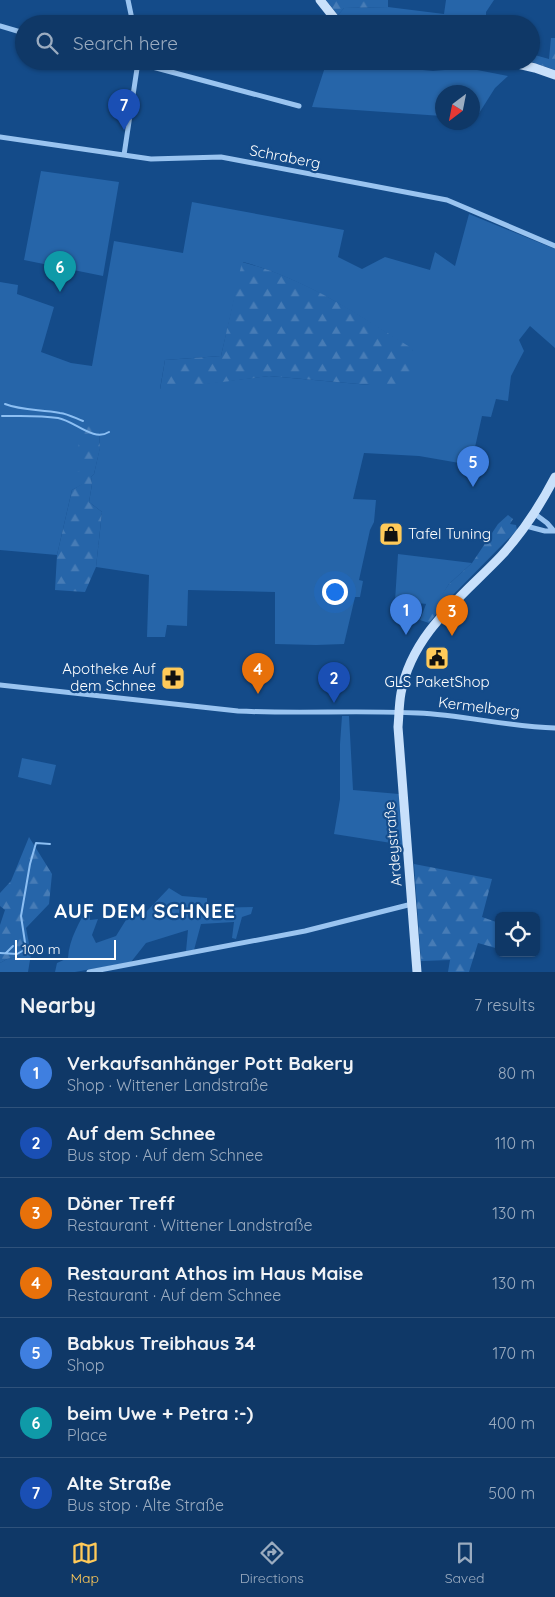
<!DOCTYPE html>
<html lang="en">
<head>
<meta charset="utf-8">
<style>
	:root { --surface:#0f3867; --page:#1d4370; --text:#f1f3f6; --muted:#9bacc0; --line:#2f527b; --accent:#ffca59 }
	body { margin:0; font-family:Quicksand,sans-serif; background:var(--page); color:var(--text) }
	.controls { position:absolute; right:15px; bottom:15px; display:grid; overflow:hidden; border-radius:8px; box-shadow:0 1px 4px #0004 }
	.controls button { width:45px; height:45px; display:grid; place-items:center; padding:0; border:0; border-bottom:1px solid var(--line); background:var(--surface); color:var(--text); font:25px sans-serif }
	.compass { position:absolute; left:435px; top:85px; width:45px; height:45px; border-radius:50%; background:var(--surface); box-shadow:0 1px 4px #0004; rotate:212deg }
	.scale { position:absolute; left:15px; bottom:12px; width:101px; box-sizing:border-box; padding-left:5px; border:2px solid #fff; border-top:0; font-size:14px; line-height:18px; white-space:nowrap; color:#fff; -webkit-text-stroke:4px #144b89; paint-order:stroke }
	.you { position:absolute; left:334px; top:591px; width:18px; height:18px; margin:-12px; border:4px solid #fff; border-radius:50%; background:#1a73e8; box-shadow:0 0 0 8px #1a73e833 }
	.badge { display:grid; place-items:center; width:32px; height:32px; border-radius:50%; background:var(--accent); color:#fff; font-size:16px; font-weight:700 }
	.pin { position:absolute; translate:-50% -41px; filter:drop-shadow(0 1px 2px #0008) }
	.pin::after { content:''; position:absolute; top:26px; width:18px; height:15px; background:inherit; clip-path:polygon(0 0,100% 0,50% 100%) }
	.list { margin:0; padding:0; list-style:none }
	h2 { display:flex; justify-content:space-between; align-items:center; height:65px; margin:0; padding:0 20px; font-size:21px }
	h2 small { font-size:16px; font-weight:400; color:var(--muted) }
	.list li { display:grid; grid-template-columns:32px 1fr auto; gap:15px; align-items:center; box-sizing:border-box; height:70px; padding:0 20px; border-top:1px solid var(--line) }
	.list b { display:block; font-size:19px; white-space:nowrap }
	.list p { margin:0; font-size:16px; white-space:nowrap; color:var(--muted) }
	.list em { font-size:16px; font-style:normal; color:var(--muted) }
	.icon { flex:none; width:28px; height:28px; fill:none; stroke:currentColor; stroke-width:2; stroke-linecap:round; stroke-linejoin:round }
	.map { position:relative; flex:none; width:555px; height:972px; overflow:hidden }
	.search { position:absolute; background:var(--surface); box-shadow:0 1px 4px #0004; left:15px; right:15px; top:15px; height:55px; display:flex; align-items:center; gap:12px; box-sizing:border-box; padding:0 18px; border-radius:28px; color:var(--muted); font-size:19px }
	.sheet { height:555px; background:var(--surface) }
	nav { display:flex; justify-content:space-around; align-items:center; box-sizing:border-box; height:70px; border-top:1px solid var(--line); background:var(--surface); font-size:14px; color:var(--muted) }
	nav a { display:grid; justify-items:center; gap:2px }
	nav .on { color:var(--accent) }
	.map>svg:first-child { display:block }
</style>
</head>
<body>
<div class="map">
<svg width="555" height="972" viewBox="0 0 555 972">
	<defs>
		<pattern id="forest-firs" width="22" height="20" patternUnits="userSpaceOnUse" patternTransform="scale(1.25)"><rect width="22" height="20" fill="#2665a9"/><path d="M5 1l3.5 6h-7zM16 11l3.5 6h-7z" fill="#477cb6"/></pattern>
	</defs>
	<rect width="100%" height="100%" fill="#144b89"/>
	<path fill="#2665a9" fill-rule="evenodd" d="M446 0H494L486 12V24H359L352 17 345 23 338 15 344 8 388 7 444 14Z
		M327 61H366L382 66 433 71 467 68 508 76 495 88 476 118H473L472 92H442V116L312 107Z
		M41 171 119 182 103 276 24 260Z
		M192 202 344 230 338 257 362 269 385 257 430 270 435 252 455 266 469 214 555 249V348L530 326 519 340 524 351 511 376 508 401 496 399 491 417 482 416 471 465 419 456 364 453 353 499 376 500 374 522 370 530 359 580 363 581 360 597H355L344 644 316 645 275 644V592L188 590 187 626 167 625 165 637H147L149 575 96 567 102 512 89 502 92 484 91 477 94 474 100 447 99 431 83 484 72 490 57 555 0 550V282L18 285 17 294 54 307 41 352 71 363 92 366 114 241 183 253ZM243 262C305 279 359 315 413 350L370 385 269 376 160 389 165 360 221 356Z
		M398 554 472 563 449 584 440 598 427 604 395 601Z
		M342 716H349L353 790 399 794 404 845 334 834 340 799V744Z
		M22 758 56 765 51 785 18 777Z
		M169 888 182 896 207 898V908L253 907 251 914 242 917 236 939 232 938 234 922 201 924 194 950 186 951 188 930 146 943 131 962 75 972H55L57 963 68 958C69 939 80 921 89 905L90 920 98 919 92 935 96 943 116 936 129 915 146 912Z
		M31 954 28 972H0V963L7 959Z"/>
	<path fill="url(#forest-firs)" d="M326 0H388V7L344 8 338 15Z
		M551 38H555V70L529 61H531V54L549 59Z
		M242 262C305 278 359 315 413 349L408 387 370 385 269 376 160 390 165 360 221 356Z
		M87 423 99 431 100 448 94 474 91 477 92 484 89 502 102 512 96 567 85 592 55 590 57 555 72 490 82 484 75 473 87 467 76 456 80 439Z
		M508 515 513 519 510 524 516 525 517 530 446 602 429 623 420 620 428 599 440 597 449 584 472 563 498 524Z
		M29 837 52 874 49 904 26 928 31 954 7 959 0 963V925L5 910 0 906V893L11 881Z
		M414 864 492 879 482 917 499 923V949L478 943 469 972H448L450 960 421 961Z"/>
	<g fill="none" stroke-linecap="round" stroke-linejoin="round">
		<path stroke="#8cbff3" stroke-width="2" d="M5 404C23 411 41 409 60 413 68 414 75 418 83 421
			M2 416C21 416 39 415 58 418 75 421 93 442 109 432
			M196 917 200 911
			M0 953 17 954 26 949 21 916 30 864 36 843 50 844
			M6 953 13 946"/>
		<path stroke="#9ac4f0" stroke-width="5" d="M128 0 133 24
			M0 26 24 33
			M130 61 299 106
			M0 137 151 159 221 157 447 200 555 246
			M124 155 138 62
			M535 514 547 523 553 530
			M526 526 545 531H555
			M0 685 238 711C298 714 358 710 418 713 464 715 509 727 555 728
			M89 972 305 931 412 904"/>
		<path stroke="#c8e0fb" stroke-width="9" d="M320 0 339 24
			M504 61 535 68 555 75
			M417 972 398 727C399 716 399 704 401 693 412 633 462 597 501 556 523 532 540 506 555 477"/>
	</g>
	<defs>
		<g id="shop-square" transform="scale(1.25)"><rect x="-9" y="-9" width="18" height="18" rx="4" fill="#ffca59" stroke="#144b89"/><path d="M-5-2.5h2.3a2.7 3.5 0 0 1 5.4 0H5L5.5 6h-11ZM-1.5-2.5h3a1.5 2.3 0 0 0-3 0Z" fill="#111"/></g>
		<g id="civic-square" transform="scale(1.25)"><rect x="-9" y="-9" width="18" height="18" rx="4" fill="#ffca59" stroke="#144b89"/><path d="M-.6-6.5H3V-4.5H.6V-3L4-1V1h2V6H-6V1h2V-1L-.6-3ZM-1.2 2.5V6h2.4V2.5Z" fill="#111"/></g>
		<g id="pharmacy-square" transform="scale(1.25)"><rect x="-9" y="-9" width="18" height="18" rx="4" fill="#ffca59" stroke="#144b89"/><path d="M-2-6h4v4h4v4h-4v4h-4v-4h-4v-4h4Z" fill="#111"/></g>
	</defs>
	<g fill-rule="evenodd">
		<use href="#shop-square" x="391" y="534"/>
		<use href="#civic-square" x="437" y="658"/>
		<use href="#pharmacy-square" x="173" y="678"/>
	</g>
	<g text-anchor="middle" stroke-width="4.5" stroke-linejoin="round" paint-order="stroke">
		<g font-size="15" fill="#fff" stroke="#144b89">
			<text transform="translate(285 157) rotate(11)" y="5">Schraberg</text>
			<text transform="translate(479 707) rotate(7)" y="5">Kermelberg</text>
			<text transform="translate(393 844) rotate(-95)" y="5">Ardeystraße</text>
		</g>
		<g font-size="15" fill="#fff" stroke="#144b89" text-anchor="start">
			<text x="408" y="539">Tafel Tuning</text>
			<text x="156" y="674" text-anchor="end">Apotheke Auf<tspan x="156" dy="17">dem Schnee</tspan></text>
			<text x="437" y="687" text-anchor="middle">GLS PaketShop</text>
		</g>
		<g font-size="20" font-weight="bold" letter-spacing="1" fill="#fff" stroke="#144b89">
			<text x="145" y="918">AUF DEM SCHNEE</text>
		</g>
	</g>
</svg>
<div class="controls">
<button><svg class="icon" aria-label="locate" viewBox="0 0 24 24"><circle cx="12" cy="12" r="6"/><path d="M12 2v4M12 18v4M2 12h4M18 12h4"/></svg></button>
</div>
<svg class="compass" viewBox="-18 -18 36 36"><path d="M0-13l5 13h-10z" fill="#e53935"/><path d="M0 13l5-13h-10z" fill="#9bacc0"/></svg>
<div class="scale">100 m</div>
<div class="you"></div>
<div class="pin badge" style="left:406px;top:635px;background:#3f7fe0">1</div>
<div class="pin badge" style="left:334px;top:703px;background:#1a4fb4">2</div>
<div class="pin badge" style="left:452px;top:636px;background:#e8710a">3</div>
<div class="pin badge" style="left:258px;top:694px;background:#e8710a">4</div>
<div class="pin badge" style="left:473px;top:487px;background:#3f7fe0">5</div>
<div class="pin badge" style="left:60px;top:292px;background:#0f9aa8">6</div>
<div class="pin badge" style="left:124px;top:130px;background:#1a4fb4">7</div>
<div class="search"><svg class="icon" aria-label="search" viewBox="0 0 24 24"><circle cx="10" cy="10" r="6"/><path d="M15 15l6 6"/></svg>Search here</div>
</div>
<section class="sheet">
<h2>Nearby<small>7 results</small></h2>
<ul class="list">
<li><span class="badge" style="background:#3f7fe0">1</span><div><b>Verkaufsanhänger Pott Bakery</b><p>Shop · Wittener Landstraße</p></div><em>80 m</em></li>
<li><span class="badge" style="background:#1a4fb4">2</span><div><b>Auf dem Schnee</b><p>Bus stop · Auf dem Schnee</p></div><em>110 m</em></li>
<li><span class="badge" style="background:#e8710a">3</span><div><b>Döner Treff</b><p>Restaurant · Wittener Landstraße</p></div><em>130 m</em></li>
<li><span class="badge" style="background:#e8710a">4</span><div><b>Restaurant Athos im Haus Maise</b><p>Restaurant · Auf dem Schnee</p></div><em>130 m</em></li>
<li><span class="badge" style="background:#3f7fe0">5</span><div><b>Babkus Treibhaus 34</b><p>Shop</p></div><em>170 m</em></li>
<li><span class="badge" style="background:#0f9aa8">6</span><div><b>beim Uwe + Petra :-)</b><p>Place</p></div><em>400 m</em></li>
<li><span class="badge" style="background:#1a4fb4">7</span><div><b>Alte Straße</b><p>Bus stop · Alte Straße</p></div><em>500 m</em></li>
</ul>
</section>
<nav>
<a class="on"><svg class="icon" aria-label="map" viewBox="0 0 24 24"><path d="M3 6l6-2 6 2 6-2v14l-6 2-6-2-6 2zM9 4v14M15 6v14"/></svg>Map</a>
<a><svg class="icon" aria-label="directions" viewBox="0 0 24 24"><path d="M12 3l9 9-9 9-9-9zM9 14v-3h6M13 9l2 2-2 2"/></svg>Directions</a>
<a><svg class="icon" aria-label="saved" viewBox="0 0 24 24"><path d="M7 4h10v16l-5-4-5 4z"/></svg>Saved</a>
</nav>
</body>
</html>
